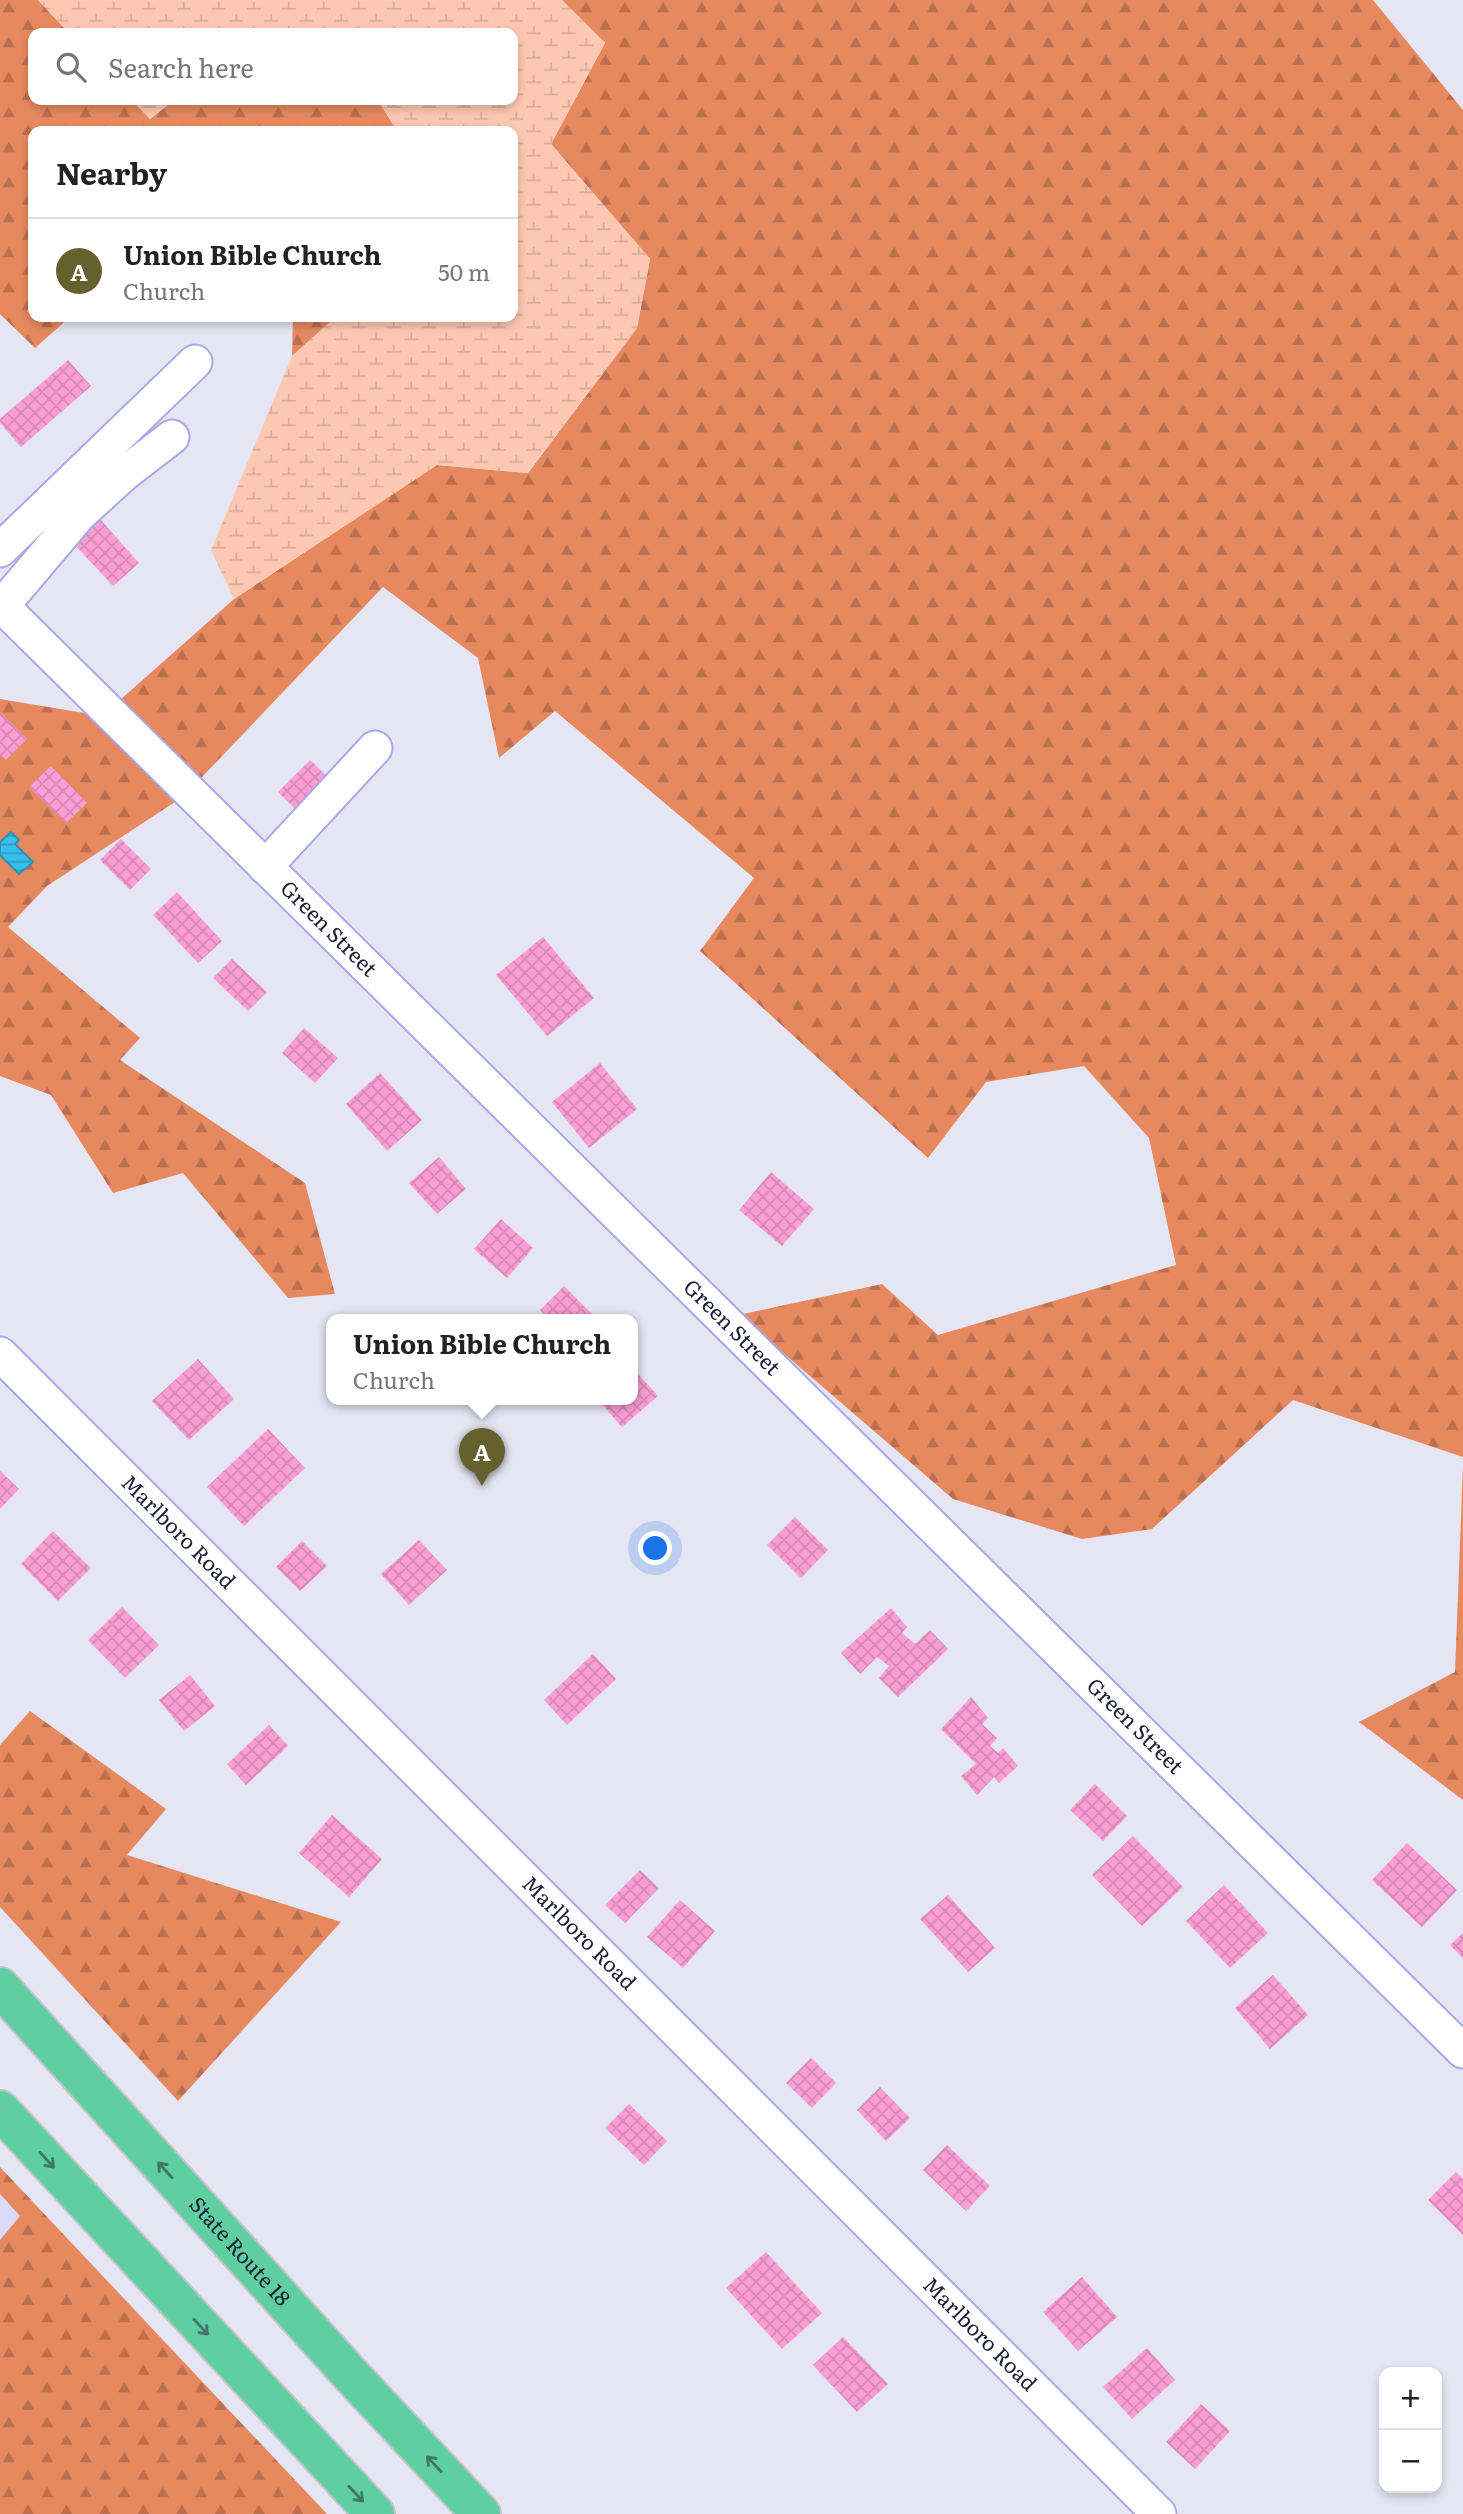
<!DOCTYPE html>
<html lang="en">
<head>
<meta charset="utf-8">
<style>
	:root { --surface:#fff; --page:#f2f2f2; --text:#222; --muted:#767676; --line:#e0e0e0; --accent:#65602d }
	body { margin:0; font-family:Literata,serif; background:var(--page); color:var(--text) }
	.controls { position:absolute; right:21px; bottom:21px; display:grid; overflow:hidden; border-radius:14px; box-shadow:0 4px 10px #0003 }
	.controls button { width:63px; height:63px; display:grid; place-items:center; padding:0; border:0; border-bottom:2px solid var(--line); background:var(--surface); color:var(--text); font:35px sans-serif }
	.you { position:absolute; left:656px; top:1549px; width:24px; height:24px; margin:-18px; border:5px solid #fff; border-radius:50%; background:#1a73e8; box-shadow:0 0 0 10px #1a73e833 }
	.badge { display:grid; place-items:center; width:46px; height:46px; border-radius:50%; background:var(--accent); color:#fff; font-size:23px; font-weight:700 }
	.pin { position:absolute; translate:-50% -58px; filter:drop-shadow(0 2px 4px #0008) }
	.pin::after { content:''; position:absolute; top:37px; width:24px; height:21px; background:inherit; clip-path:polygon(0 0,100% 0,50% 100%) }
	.popup { position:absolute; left:326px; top:1314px; width:312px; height:91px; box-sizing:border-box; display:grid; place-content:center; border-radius:14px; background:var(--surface); filter:drop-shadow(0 2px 5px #0005); font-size:23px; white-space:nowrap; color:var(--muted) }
	.popup b { font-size:26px; color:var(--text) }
	.popup::after { content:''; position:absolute; left:50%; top:100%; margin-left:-14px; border:14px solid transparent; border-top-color:var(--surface) }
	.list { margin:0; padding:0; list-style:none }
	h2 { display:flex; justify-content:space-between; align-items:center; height:91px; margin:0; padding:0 28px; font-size:30px }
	h2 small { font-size:23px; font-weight:400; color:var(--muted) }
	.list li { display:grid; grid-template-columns:46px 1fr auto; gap:21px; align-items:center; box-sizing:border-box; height:105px; padding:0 28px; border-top:2px solid var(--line) }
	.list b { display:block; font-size:26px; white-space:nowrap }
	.list p { margin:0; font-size:23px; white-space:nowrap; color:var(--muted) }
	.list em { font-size:23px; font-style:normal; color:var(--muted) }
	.icon { flex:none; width:38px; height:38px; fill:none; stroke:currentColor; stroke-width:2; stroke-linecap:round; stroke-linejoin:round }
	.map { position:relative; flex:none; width:1463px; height:2514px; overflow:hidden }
	.search { position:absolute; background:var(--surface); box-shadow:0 4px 10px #0003; left:28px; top:28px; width:490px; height:77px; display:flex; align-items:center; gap:18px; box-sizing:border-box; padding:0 24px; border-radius:14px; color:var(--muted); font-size:26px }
	.panel { position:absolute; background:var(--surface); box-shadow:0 4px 10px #0003; left:28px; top:126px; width:490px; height:196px; border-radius:14px }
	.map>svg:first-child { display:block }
</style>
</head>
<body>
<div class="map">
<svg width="1463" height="2514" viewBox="0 0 1463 2514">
	<defs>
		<pattern id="forest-firs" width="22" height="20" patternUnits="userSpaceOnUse" patternTransform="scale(1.75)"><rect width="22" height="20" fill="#e7895f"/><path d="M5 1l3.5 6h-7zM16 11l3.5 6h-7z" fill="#bb6f4f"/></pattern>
		<pattern id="wetland-marsh" width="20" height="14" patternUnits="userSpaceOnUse" patternTransform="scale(1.75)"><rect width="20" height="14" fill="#fdc8b2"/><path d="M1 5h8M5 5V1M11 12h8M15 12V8" fill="none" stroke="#d8ab9a"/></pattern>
		<pattern id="water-rules" width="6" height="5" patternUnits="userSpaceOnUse" patternTransform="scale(1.75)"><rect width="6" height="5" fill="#36c0eb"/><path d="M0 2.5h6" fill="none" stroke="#2d9bbf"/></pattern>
		<pattern id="building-cross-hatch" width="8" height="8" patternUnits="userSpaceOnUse" patternTransform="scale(1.75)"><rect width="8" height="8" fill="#fb9ed5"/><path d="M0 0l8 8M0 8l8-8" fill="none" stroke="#d788b7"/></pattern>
	</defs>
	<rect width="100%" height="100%" fill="#e5e5f3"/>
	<path fill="#dadbfa" d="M0 2194 21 2216 0 2240Z"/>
	<path fill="url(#forest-firs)" d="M0 0H38L69 33H33V100H132L150 119 174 100H378L397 131H33V317H70L35 348 0 314Z
		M562 0H1373L1463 110V1457L1293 1400 1152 1529 1082 1539 953 1499 739 1315 882 1284 938 1335 1176 1265 1149 1138 1084 1066 986 1082 928 1158 700 951 754 878 555 711 499 758 478 658 383 587 184 796 47 886 8 927 140 1038 120 1060 305 1183 335 1294 288 1298 183 1173 113 1193 51 1095 0 1076V699L102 716 234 599 437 465 528 473 637 328 650 259 551 144 605 43Z
		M293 317H336L292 356Z
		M1463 1466V1800L1359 1722 1455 1672Z
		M30 1711 166 1809 127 1855 341 1922 178 2101 0 1907V1745Z
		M0 2167 327 2514H0V2240L20 2216 0 2194Z"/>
	<path fill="url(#wetland-marsh)" d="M38 0H562L605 43 551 144 650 259 637 328 527 473 437 465 234 599 211 550 292 356 336 317H513V131H397L378 100H513V33H69Z
		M132 100H174L150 119Z"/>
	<path fill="url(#water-rules)" stroke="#2f8fb5" stroke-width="2" d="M11 832 19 840 15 844 33 862 19 874 0 855V842Z"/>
	<path fill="url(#building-cross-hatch)" d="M68 360 91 386 21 447 0 423V419Z
		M100 519 139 563 113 586 73 543Z
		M0 712 27 739 6 760 0 754Z
		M310 760 331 780 299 813 278 792Z
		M51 766 87 803 66 823 29 787Z
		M121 839 151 869 130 890 100 860Z
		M177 892 222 941 198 963 153 915Z
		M543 937 594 998 547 1036 496 975Z
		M232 959 267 992 248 1011 213 978Z
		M304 1028 338 1058 315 1083 282 1053Z
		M600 1063 637 1109 589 1148 552 1102Z
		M380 1073 422 1120 387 1151 346 1104Z
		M439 1157 466 1189 437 1214 409 1183Z
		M771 1172 814 1209 782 1246 739 1210Z
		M501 1219 533 1248 507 1278 474 1249Z
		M564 1286 598 1320H549L540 1310Z
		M198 1359 234 1399 189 1440 152 1401Z
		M632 1367 658 1396 622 1427 598 1400H632Z
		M268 1429 305 1468 244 1526 207 1487Z
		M0 1471 19 1489 0 1509Z
		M795 1517 828 1550 801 1578 767 1545Z
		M53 1531 91 1568 58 1601 21 1564Z
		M419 1540 447 1570 409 1605 381 1574Z
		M302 1541 327 1566 300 1591 276 1567Z
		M122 1607 159 1645 125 1678 88 1640Z
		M891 1608 907 1627 902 1633 915 1644 930 1630 948 1649 898 1697 879 1678 889 1666 877 1657 860 1674 841 1653Z
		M593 1654 616 1679 567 1725 544 1700Z
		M190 1675 215 1706 184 1731 159 1700Z
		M971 1697 988 1718 982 1724 997 1738 990 1746 998 1753 1003 1748 1018 1766 999 1783 994 1777 977 1795 961 1776 976 1764 941 1729Z
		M269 1725 288 1746 246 1785 227 1764Z
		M1095 1784 1127 1816 1103 1841 1070 1810Z
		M332 1815 382 1859 349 1897 299 1853Z
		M1133 1836 1183 1887 1142 1926 1092 1875Z
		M1407 1843 1457 1890 1422 1927 1372 1880Z
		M640 1870 659 1888 625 1923 605 1905Z
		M1224 1885 1268 1933 1230 1968 1186 1921Z
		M948 1895 995 1948 968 1972 920 1919Z
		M680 1900 715 1931 683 1968 647 1937Z
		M1463 1933V1958L1450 1945Z
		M1273 1975 1308 2015 1270 2049 1235 2008Z
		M811 2058 836 2083 812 2108 786 2083Z
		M880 2087 910 2118 886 2141 857 2110Z
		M629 2104 667 2141 644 2165 605 2128Z
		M947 2145 990 2186 966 2211 923 2170Z
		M1456 2172 1463 2179V2235L1428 2200Z
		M766 2252 822 2313 782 2349 726 2288Z
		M1082 2277 1117 2317 1078 2351 1043 2312Z
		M843 2337 888 2384 857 2412 813 2365Z
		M1147 2348 1175 2380 1132 2419 1103 2387Z
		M1201 2404 1230 2431 1195 2469 1166 2442Z"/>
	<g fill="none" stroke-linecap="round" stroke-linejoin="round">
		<g stroke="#a8a8ea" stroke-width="37">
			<g id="minor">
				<path d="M0 550 195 362"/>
				<path id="s1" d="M0 604 1463 2051"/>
				<path d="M2 606 79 515 124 474 172 437"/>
				<path d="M265 867 375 748"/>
				<path id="s2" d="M0 1354 1159 2514"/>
			</g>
		</g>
		<g stroke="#c4c4cb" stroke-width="42">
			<g id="highway">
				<path id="s3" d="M0 1987 350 2374 481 2514"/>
				<path d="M0 2110 375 2514"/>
			</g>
		</g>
		<use href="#minor" stroke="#fff" stroke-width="33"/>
		<use href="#highway" stroke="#5fcea1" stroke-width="38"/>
	</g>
	<defs><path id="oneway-shaft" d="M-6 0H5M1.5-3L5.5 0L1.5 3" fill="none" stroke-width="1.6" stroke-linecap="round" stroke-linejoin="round" transform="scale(1.75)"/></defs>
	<g stroke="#3e766c">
		<use href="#oneway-shaft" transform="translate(47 2160) rotate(47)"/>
		<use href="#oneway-shaft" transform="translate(165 2170) rotate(-132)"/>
		<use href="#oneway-shaft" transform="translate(201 2327) rotate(47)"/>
		<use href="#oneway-shaft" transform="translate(434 2464) rotate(-133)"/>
		<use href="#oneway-shaft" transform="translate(356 2494) rotate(47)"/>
	</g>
	<g text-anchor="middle" stroke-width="6" stroke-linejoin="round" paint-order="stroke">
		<g font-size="21" fill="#1e1d36" stroke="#e5e5f3">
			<text dy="7" stroke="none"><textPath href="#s1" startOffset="462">Green Street</textPath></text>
			<text dy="7" stroke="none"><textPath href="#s1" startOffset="1029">Green Street</textPath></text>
			<text dy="7" stroke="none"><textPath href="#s2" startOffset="252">Marlboro Road</textPath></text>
			<text dy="7" stroke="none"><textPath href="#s1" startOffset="1596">Green Street</textPath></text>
			<text dy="7" stroke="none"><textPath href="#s2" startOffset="819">Marlboro Road</textPath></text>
			<text dy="7" stroke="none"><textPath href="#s3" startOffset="357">State Route 18</textPath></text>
			<text dy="7" stroke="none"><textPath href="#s2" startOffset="1386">Marlboro Road</textPath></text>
		</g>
	</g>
</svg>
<div class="controls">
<button>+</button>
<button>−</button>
</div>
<div class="you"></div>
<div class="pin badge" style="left:482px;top:1486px">A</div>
<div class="popup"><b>Union Bible Church</b>Church</div>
<div class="search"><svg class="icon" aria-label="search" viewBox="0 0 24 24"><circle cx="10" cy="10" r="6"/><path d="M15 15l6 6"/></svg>Search here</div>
<section class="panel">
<h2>Nearby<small></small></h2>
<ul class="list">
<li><span class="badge">A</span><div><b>Union Bible Church</b><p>Church</p></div><em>50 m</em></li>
</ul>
</section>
</div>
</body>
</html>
